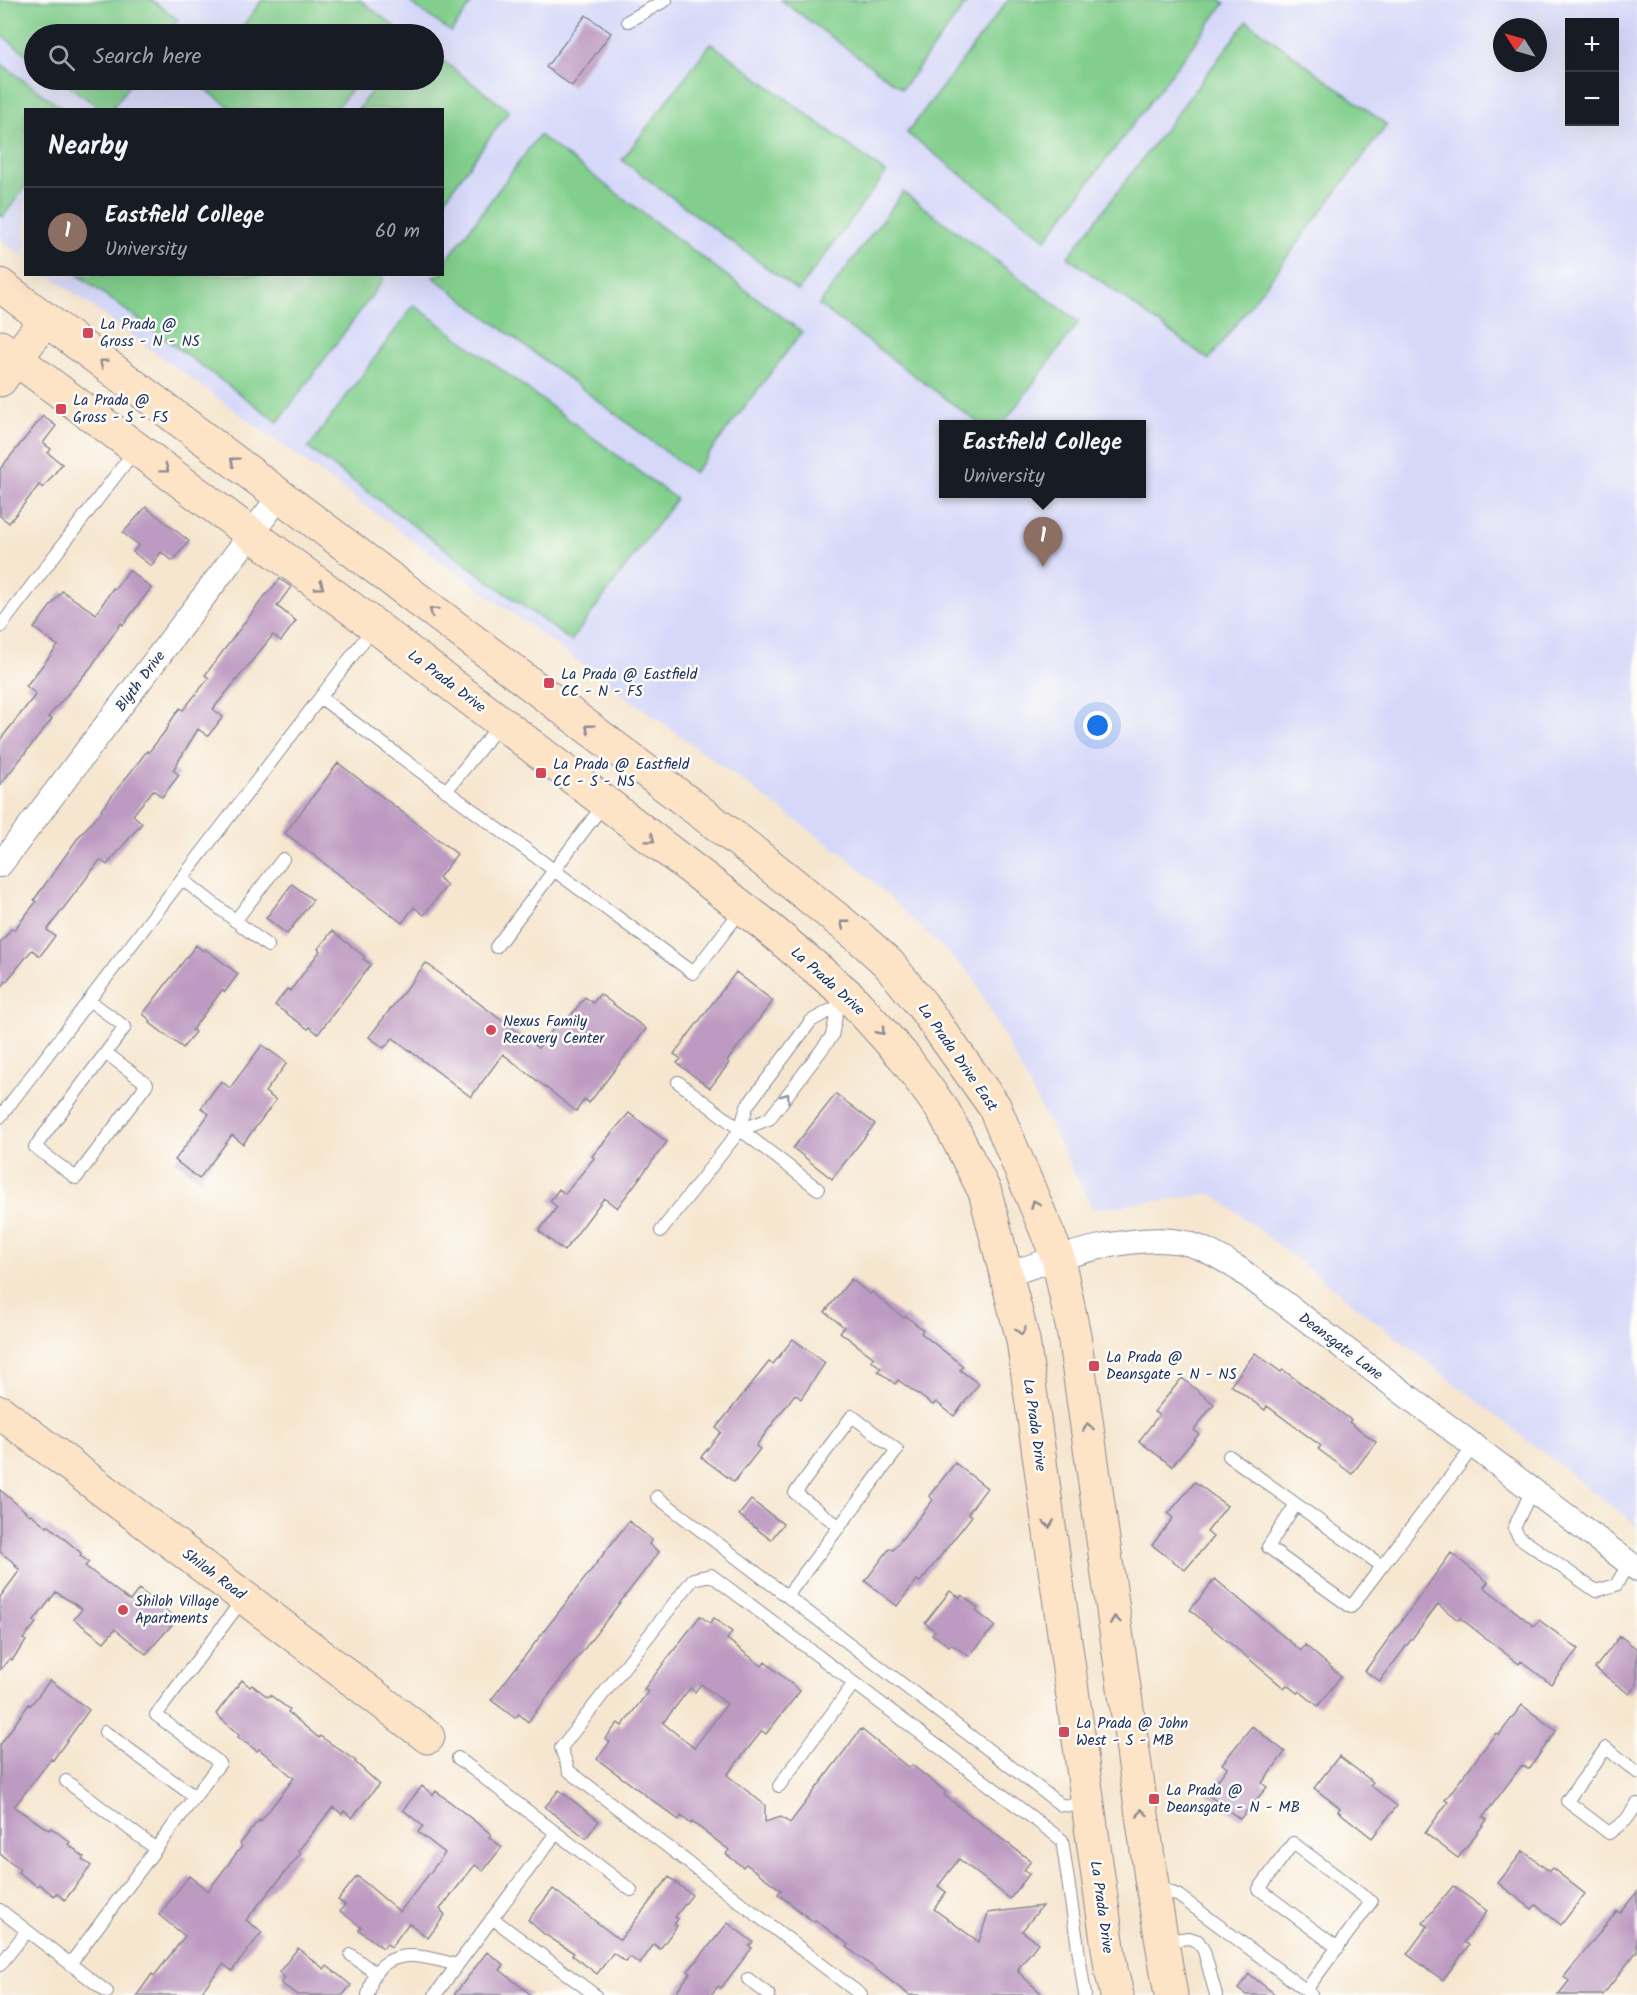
<!DOCTYPE html>
<html lang="en">
<head>
<meta charset="utf-8">
<style>
	:root { --surface:#171b24; --page:#242831; --text:#f1f3f6; --muted:#9ea1a6; --line:#363941; --accent:#ea580c }
	body { margin:0; font-family:Kalam,sans-serif; background:var(--page); color:var(--text) }
	.controls { position:absolute; right:18px; top:18px; display:grid; overflow:hidden; border-radius:0px; box-shadow:0 6px 24px #0002 }
	.controls button { width:54px; height:54px; display:grid; place-items:center; padding:0; border:0; border-bottom:2px solid var(--line); background:var(--surface); color:var(--text); font:30px sans-serif }
	.compass { position:absolute; left:1493px; top:18px; width:54px; height:54px; border-radius:50%; background:var(--surface); box-shadow:0 6px 24px #0002; rotate:307deg }
	.you { position:absolute; left:1098px; top:726px; width:21px; height:21px; margin:-15px; border:4px solid #fff; border-radius:50%; background:#1a73e8; box-shadow:0 0 0 9px #1a73e833 }
	.badge { display:grid; place-items:center; width:39px; height:39px; border-radius:50%; background:var(--accent); color:#fff; font-size:20px; font-weight:700 }
	.pin { position:absolute; translate:-50% -50px; filter:drop-shadow(0 2px 3px #0008) }
	.pin::after { content:''; position:absolute; top:32px; width:21px; height:18px; background:inherit; clip-path:polygon(0 0,100% 0,50% 100%) }
	.popup { position:absolute; left:939px; top:420px; width:207px; height:78px; box-sizing:border-box; display:grid; place-content:center; border-radius:0px; background:var(--surface); filter:drop-shadow(0 2px 4px #0005); font-size:20px; white-space:nowrap; color:var(--muted) }
	.popup b { font-size:22px; color:var(--text) }
	.popup::after { content:''; position:absolute; left:50%; top:100%; margin-left:-12px; border:12px solid transparent; border-top-color:var(--surface) }
	.list { margin:0; padding:0; list-style:none }
	h2 { display:flex; justify-content:space-between; align-items:center; height:78px; margin:0; padding:0 24px; font-size:26px }
	h2 small { font-size:20px; font-weight:400; color:var(--muted) }
	.list li { display:grid; grid-template-columns:39px 1fr auto; gap:18px; align-items:center; box-sizing:border-box; height:90px; padding:0 24px; border-top:2px solid var(--line) }
	.list b { display:block; font-size:22px; white-space:nowrap }
	.list p { margin:0; font-size:20px; white-space:nowrap; color:var(--muted) }
	.list em { font-size:20px; font-style:normal; color:var(--muted) }
	.icon { flex:none; width:33px; height:33px; fill:none; stroke:currentColor; stroke-width:2; stroke-linecap:round; stroke-linejoin:round }
	.map { position:relative; flex:none; width:1637px; height:1995px; overflow:hidden }
	.search { position:absolute; background:var(--surface); box-shadow:0 6px 24px #0002; left:24px; top:24px; width:420px; height:66px; display:flex; align-items:center; gap:15px; box-sizing:border-box; padding:0 21px; border-radius:33px; color:var(--muted); font-size:22px }
	.panel { position:absolute; background:var(--surface); box-shadow:0 6px 24px #0002; left:24px; top:108px; width:420px; height:168px; border-radius:0px }
	.map>svg:first-child { display:block }
</style>
</head>
<body>
<div class="map">
<svg width="1637" height="1995" viewBox="0 0 1637 1995">
	<rect width="100%" height="100%" fill="#fdfcf7"/>
	<filter id="ink" filterUnits="userSpaceOnUse"><feTurbulence type="fractalNoise" baseFrequency=".0167" numOctaves="2"/><feDisplacementMap in="SourceGraphic" scale="12" xChannelSelector="R" yChannelSelector="G"/><feConvolveMatrix kernelMatrix="1 2 1 2 8 2 1 2 1" color-interpolation-filters="sRGB"/></filter>
	<filter id="wash" filterUnits="userSpaceOnUse"><feTurbulence type="fractalNoise" baseFrequency=".008" numOctaves="4" result="noise"/><feDisplacementMap in="SourceGraphic" scale="24" xChannelSelector="R" yChannelSelector="G"/><feGaussianBlur stdDeviation="1.35" result="paint"/><feColorMatrix in="noise" values="0 0 0 0 0 0 0 0 0 0 0 0 0 0 0 0 0 1.4 0 .05"/><feComposite in="paint" operator="in"/></filter>
	<g filter="url(#wash)">
		<rect width="100%" height="100%" fill="#f6e6cf"/>
		<path fill="#d6d8f9" fill-rule="evenodd" d="M0 0H1637V1526L1213 1194 1093 1209 973 977 849 859 49 275 442 274V110H26L25 258 0 239ZM1570 22H1614V122H1570ZM1502 27H1538V63H1502ZM34 34H434V80H34ZM944 424H1142V494H944Z"/>
		<path fill="#82cf8d" stroke="#4e7f76" stroke-width="1.5" d="M0 0H152L178 20 167 34H34V60L0 34Z
			M262 0H360L397 28 392 34H237Z
			M407 0H474L451 32Z
			M781 0H969L902 89Z
			M1008 0H1220L1225 3 1046 239 907 133Z
			M1247 21 1387 125 1209 360 1068 257Z
			M711 43 886 173 798 291 622 160Z
			M434 54 509 111 443 202 442 110 358 109 380 80H434Z
			M0 63 63 109 26 110 25 187 3 217 0 214Z
			M61 80H133L111 110 101 109Z
			M204 80H358L336 109H232L200 85Z
			M539 135 802 332 694 473 433 277 435 275 442 274 443 265Z
			M903 192 1079 322 1003 424H980L819 305Z
			M377 274 384 279 278 422 78 275Z
			M414 305 676 499 571 641 308 448Z"/>
		<g id="blocks">
			<path fill="#bd9ac1" fill-rule="evenodd" d="M586 15 611 33 572 86 546 67Z
				M43 416 56 426 43 443 51 449 48 453 62 464 43 488 39 485 9 523 0 516V469Z
				M146 507 189 541 173 561 161 552 151 566 133 552 139 545 123 533Z
				M129 570 151 588 123 625 121 623 91 667 48 717 52 719 0 785V740L36 694 26 686 58 646 34 628 62 591 96 614 113 588 115 589Z
				M280 579 291 587 277 606 296 621 281 641 273 635 213 709 223 717 208 736 198 729 173 770 179 775 162 797 153 790 133 815 142 823 107 865 100 860 47 930 55 936 40 956 32 950 0 989V943L12 928 14 930 36 902 34 900 80 835 102 811 101 810 147 751 149 752 169 726 168 725 180 708 183 710 209 678 205 675 264 597Z
				M338 763 457 854 439 878 447 885 424 915 414 907 402 923 285 833Z
				M292 884 313 900 287 934 266 918Z
				M332 931 365 957 363 959 371 964 318 1034 310 1027 308 1029 275 1005 287 989 290 991 320 951 318 949Z
				M196 945 203 951 205 949 238 974 225 992 222 990 192 1030 195 1032 183 1048 150 1023 151 1021 143 1014Z
				M426 963 538 1048 558 1023 562 1027 585 997 593 1003 600 994 646 1029 589 1103 585 1099 576 1111 503 1054 471 1097 393 1038 384 1048 369 1037Z
				M736 972 773 1001 727 1061 729 1063 710 1088 677 1063 681 1059 674 1054Z
				M262 1045 287 1063 265 1092 276 1100 243 1144 232 1135 199 1179 175 1160 209 1114 201 1108 221 1081 230 1088Z
				M836 1094 875 1124 832 1179 793 1148Z
				M629 1113 667 1142 617 1208 604 1198 564 1251 539 1231 557 1207 550 1201 559 1189 565 1194 594 1158 592 1156Z
				M851 1279 870 1294 872 1292 904 1318 906 1316 923 1330 921 1333 963 1366 960 1370 979 1384 954 1416 936 1402 933 1405 898 1380 895 1384 878 1371 881 1368 871 1360 874 1358 840 1332 844 1327 825 1312Z
				M793 1339 825 1363 801 1399 795 1394 756 1446 760 1449 734 1482 701 1457 721 1432 716 1428 769 1362 773 1364Z
				M1255 1353 1281 1372 1283 1370 1351 1420 1349 1422 1376 1442 1352 1474 1318 1449 1321 1446 1267 1406 1265 1410 1231 1385Z
				M1182 1378 1214 1404 1194 1430 1199 1434 1172 1466 1139 1441 1159 1415 1154 1412Z
				M955 1463 987 1488 968 1513 972 1516 920 1582 917 1580 897 1606 865 1581 890 1548 893 1550 933 1500 929 1496Z
				M1195 1482 1227 1506 1207 1532 1213 1537 1185 1570 1152 1545 1173 1518 1168 1514Z
				M0 1490 30 1515 31 1514 47 1527 48 1525 81 1553 80 1556 89 1562 85 1566 130 1601 139 1589 177 1619 146 1654 115 1629 104 1642 74 1619 82 1609 56 1592 34 1621 36 1623 23 1639 26 1641 12 1660 10 1658 0 1670V1597L20 1570 15 1566 17 1565 0 1552Z
				M751 1500 783 1524 771 1540 739 1515Z
				M629 1521 652 1540 649 1544 659 1552 528 1722 519 1714 515 1718 491 1700Z
				M1451 1553 1488 1582 1484 1587 1534 1626 1539 1620 1578 1649 1551 1684 1521 1661 1519 1664 1460 1618 1458 1620 1438 1604 1380 1681 1365 1671Z
				M1215 1579 1301 1651 1305 1645 1341 1676 1318 1706 1299 1691 1297 1693 1287 1685 1284 1688 1190 1610Z
				M950 1591 960 1598 962 1595 978 1608 976 1611 995 1626 969 1656 951 1644 949 1646 932 1634 935 1631 925 1623Z
				M700 1616 710 1623 714 1618 732 1632 727 1639 762 1666 765 1662 800 1691 766 1734 762 1731 727 1775 765 1805V1822L781 1817 790 1823 861 1729 909 1768 912 1765 946 1792 944 1795 1031 1861 1024 1870 1030 1873 1010 1899 959 1859 938 1886 946 1892 934 1909 979 1942 988 1913 1042 1906 1022 1931 1038 1943 1018 1969 1020 1970 1018 1972 1043 1995H909L847 1947 849 1945 815 1920 814 1922 778 1894 781 1890 746 1864 743 1867 726 1854 729 1850 692 1822 691 1824 681 1816 679 1820 597 1759 610 1742 605 1739 618 1723 622 1726 648 1692 644 1689ZM701 1684 727 1704 694 1748 663 1723 690 1688 695 1692Z
				M1620 1636 1637 1649V1684L1629 1694 1595 1668Z
				M50 1680 89 1710 53 1760 51 1759 14 1807 49 1830 51 1828 70 1842 68 1844 84 1857 82 1859 91 1866 65 1900 56 1893 54 1896 39 1884 37 1886 18 1872 20 1869 0 1854V1745L29 1704 31 1705Z
				M242 1680 250 1687 252 1685 268 1697 270 1695 290 1710 288 1712 319 1738 320 1736 356 1761 355 1762 379 1784 352 1818 344 1811 342 1814 333 1807 298 1851 301 1853 246 1920 262 1932 232 1971 223 1964 199 1995H137L152 1974 154 1976 185 1936 159 1915 189 1876 208 1891 242 1846 240 1844 259 1820 260 1822 294 1778 259 1749 257 1751 238 1737 239 1735 216 1714Z
				M1522 1705 1556 1731 1529 1769 1522 1765 1483 1817 1487 1820 1458 1858 1425 1833 1448 1802 1445 1800 1496 1733 1499 1735Z
				M1252 1726 1285 1752 1262 1783 1267 1787 1240 1819 1207 1794 1227 1768 1222 1764Z
				M1339 1756 1373 1782 1370 1785 1397 1806 1372 1838 1338 1811 1340 1808 1314 1788Z
				M422 1786 433 1795 436 1791 491 1834 489 1837 502 1847 483 1871 475 1865 440 1909 445 1915 428 1938 409 1923 391 1947 387 1944 383 1948 359 1930 361 1927 340 1911 345 1905 338 1900 357 1876 400 1912 445 1853 418 1832 423 1826 403 1810Z
				M559 1790 599 1821 586 1838 545 1807Z
				M1523 1851 1549 1871 1552 1868 1585 1894 1561 1925 1536 1905 1532 1909 1498 1883Z
				M669 1877 692 1895 675 1917 678 1919 674 1924 677 1926 660 1949 654 1944 640 1964 630 1957 626 1962 613 1953 597 1974 572 1955 574 1953 544 1934 528 1920 553 1889 620 1940Z
				M1453 1886 1487 1911 1464 1942 1469 1945 1443 1980 1407 1954 1428 1926 1423 1923Z
				M1637 1892V1951L1603 1995H1558L1569 1981 1564 1977 1617 1911 1620 1913Z
				M728 1923 753 1942 749 1946 752 1948 721 1988 718 1986 711 1995H674L690 1973 688 1971Z
				M298 1948 324 1969 327 1966 351 1985 343 1995H297L281 1983 285 1978 279 1972Z
				M487 1952 504 1965 500 1970 531 1995H454Z
				M1249 1974 1276 1995H1246L1238 1989Z"/>
		</g>
	</g>
	<g filter="url(#ink)">
		<use href="#blocks" fill-opacity="0" stroke="#888a96" stroke-width="1.5"/>
		<g fill="none" stroke-linecap="round" stroke-linejoin="round">
			<g stroke="#888a96" stroke-width="14">
				<path id="lane" d="M628 21 666 0
					M0 627 136 449
					M321 698 693 973 743 908
					M446 791 501 723
					M182 879 268 946
					M235 921 283 859
					M496 947 604 804
					M89 1000 125 1027 35 1147 76 1178 147 1084 106 1053
					M678 1082 818 1189
					M0 1117 374 627
					M740 1130 769 1119 832 1036 838 1006
					M661 1231 740 1130 747 1106 811 1021 838 1006 848 997
					M1229 1456 1382 1566 1474 1446
					M1532 1490 1514 1528 1519 1537 1596 1591 1616 1585 1629 1563
					M657 1497 1061 1805 1086 1806
					M1296 1504 1268 1547 1351 1607 1382 1566
					M787 1596 897 1450 852 1416 795 1493 840 1527
					M105 1732 195 1797
					M458 1758 631 1890
					M1637 1772 1606 1748 1567 1801 1609 1833 1626 1820 1637 1804
					M66 1781 156 1849
					M779 1786 854 1683
					M1156 1886 1179 1896 1311 1994
					M0 1910 107 1992
					M492 1918 595 1995
					M1164 1941 1189 1938 1198 1941 1204 1951 1216 1995
					M351 1955 375 1973
					M70 1964 220 1763 156 1715 243 1599
					M0 1965 27 1931
					M748 1979 769 1995
					M1306 1990 1371 1902 1293 1843 1259 1889 1338 1948
					M368 1995C370 1988 371 1978 376 1972 397 1946 430 1958 457 1965
					M435 1995 556 1833
					M861 1995 569 1771 561 1748 693 1579 711 1575 1062 1840 1085 1995"/>
			</g>
			<g stroke="#888a96" stroke-width="26">
				<path id="street" d="M0 865 280 496
					M1008 1274C1057 1258 1129 1233 1181 1242 1202 1246 1221 1258 1239 1269L1637 1569"/>
			</g>
			<g stroke="#888a96" stroke-width="35">
				<path id="secondary" d="M0 285 743 844 857 935 888 963 922 1005 994 1106 1058 1258 1074 1335 1151 1878 1171 1995
					M0 347 375 626 760 921 849 996 904 1057 944 1112 985 1192 1023 1340 1111 1969 1117 1995
					M0 380 46 319
					M0 1412 428 1737"/>
			</g>
			<use href="#lane" stroke="#fff" stroke-width="12"/>
			<use href="#street" stroke="#fff" stroke-width="24"/>
			<use href="#secondary" stroke="#fee4c6" stroke-width="33"/>
		</g>
		<defs><path id="oneway-chevron" d="M-2-3.5L2.5 0L-2 3.5" fill="none" stroke-width="1.6" stroke-linecap="round" stroke-linejoin="round" transform="scale(1.5)"/></defs>
		<g stroke="#8c8a92">
			<use href="#oneway-chevron" transform="translate(103 363) rotate(-143)"/>
			<use href="#oneway-chevron" transform="translate(234 461) rotate(-143)"/>
			<use href="#oneway-chevron" transform="translate(165 469) rotate(37)"/>
			<use href="#oneway-chevron" transform="translate(320 586) rotate(36)"/>
			<use href="#oneway-chevron" transform="translate(433 611) rotate(-143)"/>
			<use href="#oneway-chevron" transform="translate(589 728) rotate(-143)"/>
			<use href="#oneway-chevron" transform="translate(651 839) rotate(37)"/>
			<use href="#oneway-chevron" transform="translate(844 924) rotate(-141)"/>
			<use href="#oneway-chevron" transform="translate(881 1031) rotate(48)"/>
			<use href="#oneway-chevron" transform="translate(1035 1204) rotate(-113)"/>
			<use href="#oneway-chevron" transform="translate(1021 1331) rotate(77)"/>
			<use href="#oneway-chevron" transform="translate(1088 1427) rotate(-99)"/>
			<use href="#oneway-chevron" transform="translate(1049 1524) rotate(82)"/>
			<use href="#oneway-chevron" transform="translate(1115 1620) rotate(-98)"/>
			<use href="#oneway-chevron" transform="translate(1142 1813) rotate(-98)"/>
		</g>
		<use stroke="#8d97ae" href="#oneway-chevron" transform="translate(786 1097) rotate(-53)"/>
	</g>
	<g fill="#d1495b" stroke="#fdfcf7" stroke-width="2">
		<rect x="82" y="327" width="12" height="12" rx="3"/>
		<rect x="55" y="403" width="12" height="12" rx="3"/>
		<rect x="543" y="677" width="12" height="12" rx="3"/>
		<rect x="535" y="767" width="12" height="12" rx="3"/>
		<circle cx="491" cy="1030" r="6"/>
		<rect x="1088" y="1360" width="12" height="12" rx="3"/>
		<circle cx="123" cy="1610" r="6"/>
		<rect x="1058" y="1726" width="12" height="12" rx="3"/>
		<rect x="1148" y="1793" width="12" height="12" rx="3"/>
	</g>
	<g text-anchor="middle" stroke-width="5" stroke-linejoin="round" paint-order="stroke">
		<g font-size="15" fill="#1b2f5e" stroke="#fdfcf7" text-anchor="start">
			<text x="100" y="329">La Prada @<tspan x="100" dy="17">Gross - N - NS</tspan></text>
			<text x="73" y="405">La Prada @<tspan x="73" dy="17">Gross - S - FS</tspan></text>
			<text x="561" y="679">La Prada @ Eastfield<tspan x="561" dy="17">CC - N - FS</tspan></text>
			<text x="553" y="769">La Prada @ Eastfield<tspan x="553" dy="17">CC - S - NS</tspan></text>
			<text x="503" y="1026">Nexus Family<tspan x="503" dy="17">Recovery Center</tspan></text>
			<text x="1106" y="1362">La Prada @<tspan x="1106" dy="17">Deansgate - N - NS</tspan></text>
			<text x="135" y="1606">Shiloh Village<tspan x="135" dy="17">Apartments</tspan></text>
			<text x="1076" y="1728">La Prada @ John<tspan x="1076" dy="17">West - S - MB</tspan></text>
			<text x="1166" y="1795">La Prada @<tspan x="1166" dy="17">Deansgate - N - MB</tspan></text>
		</g>
		<g font-size="15" fill="#1b2f5e" stroke="#fdfcf7">
			<text transform="translate(140 681) rotate(-53)" y="5">Blyth Drive</text>
			<text transform="translate(447 681) rotate(37)" y="5">La Prada Drive</text>
			<text transform="translate(828 981) rotate(42)" y="5">La Prada Drive</text>
			<text transform="translate(958 1057) rotate(55)" y="5">La Prada Drive East</text>
			<text transform="translate(1341 1346) rotate(37)" y="5">Deansgate Lane</text>
			<text transform="translate(1035 1425) rotate(82)" y="5">La Prada Drive</text>
			<text transform="translate(214 1574) rotate(37)" y="5">Shiloh Road</text>
			<text transform="translate(1102 1907) rotate(82)" y="5">La Prada Drive</text>
		</g>
	</g>
</svg>
<div class="controls">
<button>+</button>
<button>−</button>
</div>
<svg class="compass" viewBox="-18 -18 36 36"><path d="M0-13l5 13h-10z" fill="#e53935"/><path d="M0 13l5-13h-10z" fill="#9ea1a6"/></svg>
<div class="you"></div>
<div class="pin badge" style="left:1043px;top:567px;background:#8d6e63">1</div>
<div class="popup"><b>Eastfield College</b>University</div>
<div class="search"><svg class="icon" aria-label="search" viewBox="0 0 24 24"><circle cx="10" cy="10" r="6"/><path d="M15 15l6 6"/></svg>Search here</div>
<section class="panel">
<h2>Nearby<small></small></h2>
<ul class="list">
<li><span class="badge" style="background:#8d6e63">1</span><div><b>Eastfield College</b><p>University</p></div><em>60 m</em></li>
</ul>
</section>
</div>
</body>
</html>
